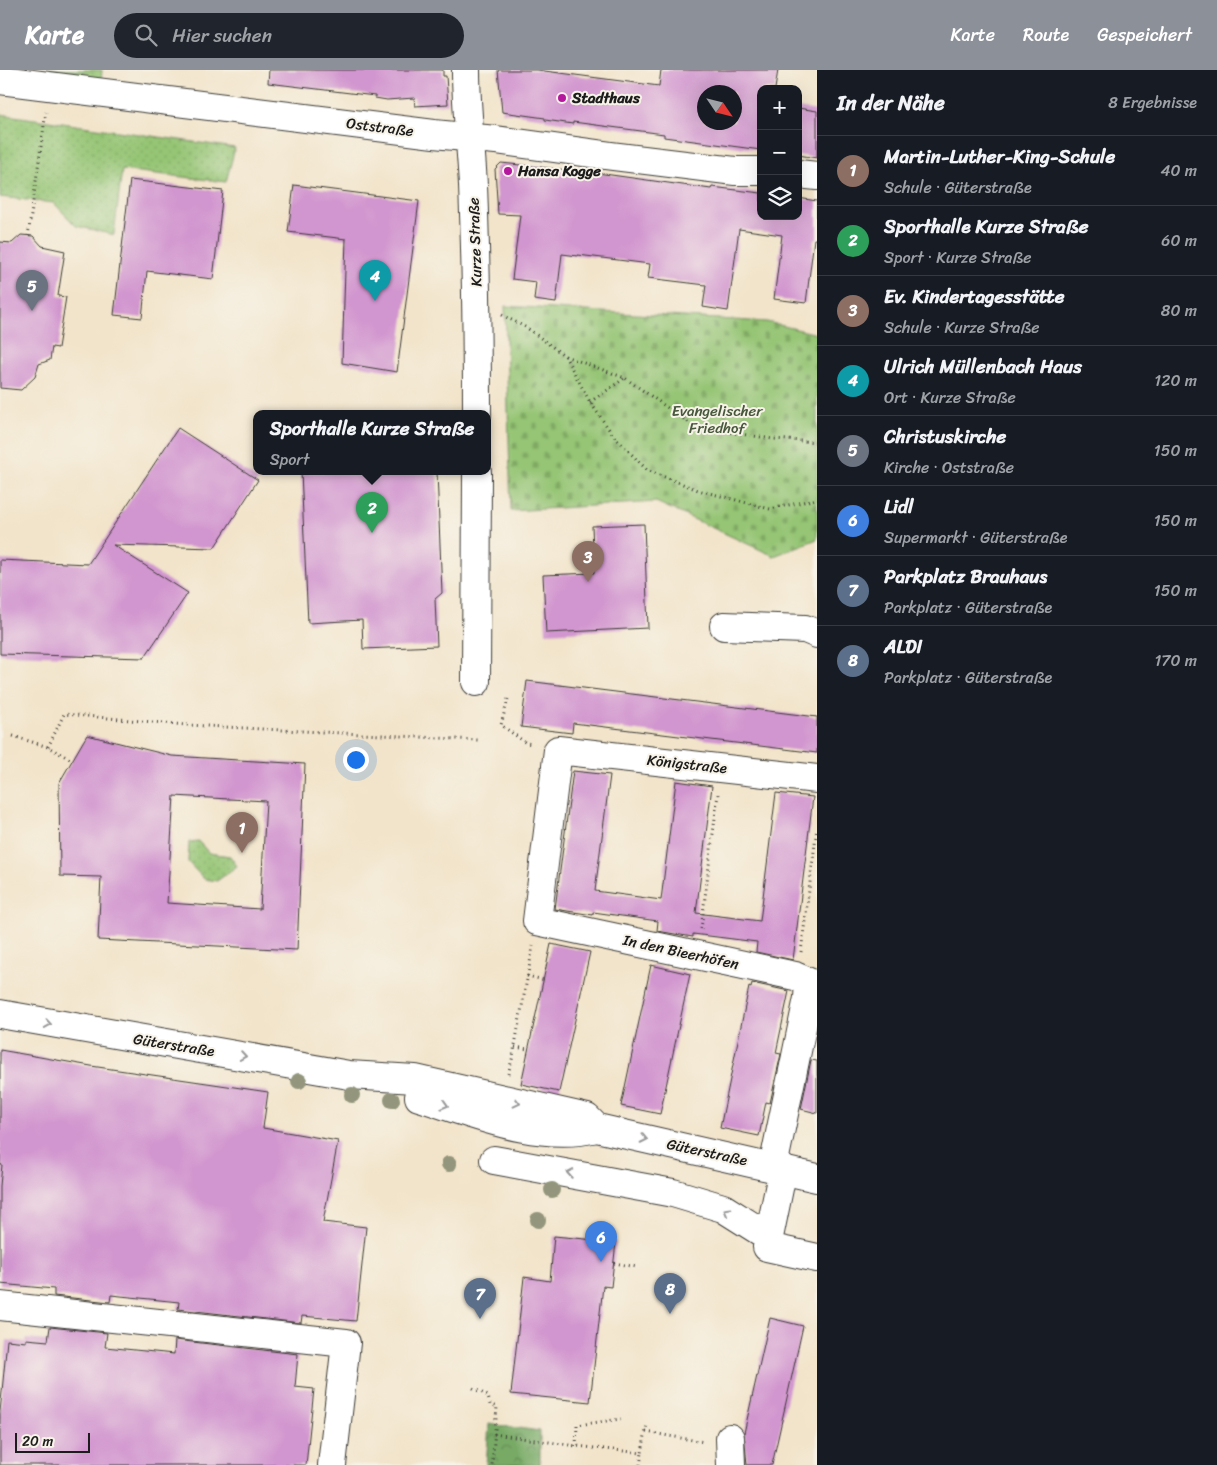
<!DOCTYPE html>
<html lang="de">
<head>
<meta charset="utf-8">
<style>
	:root { --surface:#171b24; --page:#20242c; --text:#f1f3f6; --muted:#9ea1a6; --line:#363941; --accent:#8c9099 }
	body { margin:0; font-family:Sriracha,sans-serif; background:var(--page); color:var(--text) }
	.controls { position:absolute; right:15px; top:15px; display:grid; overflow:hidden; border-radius:10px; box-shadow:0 5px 20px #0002 }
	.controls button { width:45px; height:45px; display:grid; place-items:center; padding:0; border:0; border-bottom:1px solid var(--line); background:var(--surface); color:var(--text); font:25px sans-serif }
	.compass { position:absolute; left:697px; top:15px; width:45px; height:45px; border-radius:50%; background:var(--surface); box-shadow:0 5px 20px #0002; rotate:125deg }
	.scale { position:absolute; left:15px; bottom:12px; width:75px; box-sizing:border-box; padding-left:5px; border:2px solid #1c1c1c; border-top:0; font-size:14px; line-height:18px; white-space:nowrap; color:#1c1c1c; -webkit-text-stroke:4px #f7f3e8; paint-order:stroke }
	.you { position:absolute; left:355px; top:689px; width:18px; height:18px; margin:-12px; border:4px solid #fff; border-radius:50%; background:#1a73e8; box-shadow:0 0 0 8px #1a73e833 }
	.badge { display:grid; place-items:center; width:32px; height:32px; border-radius:50%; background:var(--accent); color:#fff; font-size:16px; font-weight:700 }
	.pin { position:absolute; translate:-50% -41px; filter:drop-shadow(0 1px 2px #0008) }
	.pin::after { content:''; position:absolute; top:26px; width:18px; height:15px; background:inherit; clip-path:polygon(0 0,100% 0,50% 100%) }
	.popup { position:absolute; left:253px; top:340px; width:238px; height:65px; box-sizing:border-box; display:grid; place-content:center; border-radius:10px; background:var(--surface); filter:drop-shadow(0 1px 4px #0005); font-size:16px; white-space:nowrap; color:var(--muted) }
	.popup b { font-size:19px; color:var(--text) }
	.popup::after { content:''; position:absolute; left:50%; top:100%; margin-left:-10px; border:10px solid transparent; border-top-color:var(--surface) }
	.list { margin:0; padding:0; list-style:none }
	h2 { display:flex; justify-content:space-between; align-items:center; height:65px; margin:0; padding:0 20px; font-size:21px }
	h2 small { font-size:16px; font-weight:400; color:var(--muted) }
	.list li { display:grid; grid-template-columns:32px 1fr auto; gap:15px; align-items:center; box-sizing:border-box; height:70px; padding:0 20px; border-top:1px solid var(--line) }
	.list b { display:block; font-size:19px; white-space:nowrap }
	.list p { margin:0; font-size:16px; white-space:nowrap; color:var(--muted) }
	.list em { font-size:16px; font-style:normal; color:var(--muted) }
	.icon { flex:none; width:28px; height:28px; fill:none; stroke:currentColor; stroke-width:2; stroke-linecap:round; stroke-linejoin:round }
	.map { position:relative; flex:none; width:817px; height:1395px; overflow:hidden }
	header { display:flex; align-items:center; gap:30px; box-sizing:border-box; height:70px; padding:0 25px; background:var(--accent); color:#fff }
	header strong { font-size:24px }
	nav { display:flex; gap:28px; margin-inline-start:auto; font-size:18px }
	.search { width:350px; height:45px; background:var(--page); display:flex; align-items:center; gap:12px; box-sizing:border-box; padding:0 18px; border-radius:28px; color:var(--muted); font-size:19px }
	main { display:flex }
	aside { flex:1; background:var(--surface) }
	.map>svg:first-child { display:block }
</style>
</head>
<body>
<header>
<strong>Karte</strong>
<div class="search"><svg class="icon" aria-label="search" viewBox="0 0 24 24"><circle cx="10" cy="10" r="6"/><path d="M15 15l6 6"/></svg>Hier suchen</div>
<nav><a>Karte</a><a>Route</a><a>Gespeichert</a></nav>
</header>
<main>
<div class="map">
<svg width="817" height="1395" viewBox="0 0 817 1395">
	<defs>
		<pattern id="green-dots" width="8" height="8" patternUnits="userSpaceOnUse" patternTransform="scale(1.25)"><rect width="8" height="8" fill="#95c574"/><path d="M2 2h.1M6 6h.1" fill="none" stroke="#80a964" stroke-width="1.8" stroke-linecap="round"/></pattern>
		<pattern id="forest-crowns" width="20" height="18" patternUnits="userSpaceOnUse" patternTransform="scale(1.25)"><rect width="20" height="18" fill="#78aa66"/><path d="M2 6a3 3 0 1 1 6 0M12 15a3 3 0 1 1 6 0" fill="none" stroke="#628a53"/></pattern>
		<pattern id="cemetery-stones" width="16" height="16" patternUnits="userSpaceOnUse" patternTransform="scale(1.25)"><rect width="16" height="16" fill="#95c574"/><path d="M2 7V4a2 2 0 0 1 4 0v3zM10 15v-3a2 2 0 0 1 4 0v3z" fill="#80a964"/></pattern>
	</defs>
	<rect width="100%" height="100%" fill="#f7f3e8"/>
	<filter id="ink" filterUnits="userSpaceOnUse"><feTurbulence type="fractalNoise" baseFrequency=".02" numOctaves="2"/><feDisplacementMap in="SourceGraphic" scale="10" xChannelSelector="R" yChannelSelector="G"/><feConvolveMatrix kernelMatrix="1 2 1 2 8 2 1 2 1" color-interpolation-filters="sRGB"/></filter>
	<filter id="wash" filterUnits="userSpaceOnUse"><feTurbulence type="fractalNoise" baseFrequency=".0096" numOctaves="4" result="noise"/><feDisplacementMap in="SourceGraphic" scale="20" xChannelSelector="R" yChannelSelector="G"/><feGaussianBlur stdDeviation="1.12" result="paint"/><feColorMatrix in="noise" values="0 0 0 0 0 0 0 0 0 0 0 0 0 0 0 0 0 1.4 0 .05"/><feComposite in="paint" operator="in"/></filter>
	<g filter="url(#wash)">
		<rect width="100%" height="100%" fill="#f2e4ca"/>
		<path fill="url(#green-dots)" stroke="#587048" d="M8 0H102L101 12Z
			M0 44 235 78 226 112 122 100 114 165 76 156 54 133 0 127Z
			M198 771 209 783 230 786 237 796 217 811 204 809 188 792 189 772Z"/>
		<path fill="url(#forest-crowns)" stroke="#4a6341" d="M489 1354 540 1361V1395H486Z"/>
		<path fill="url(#cemetery-stones)" stroke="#587048" d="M505 236 767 252 817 264V469L774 486 656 432 511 441Z"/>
		<g id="blocks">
			<path fill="#d195cf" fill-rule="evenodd" d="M269 0H443V6H446L448 34 415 36 414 28 387 30 375 28V26L268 13Z
				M498 0H537L659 16 661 0H778L775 19H761V80L664 67V64L573 52V54L545 50V48L502 42ZM704 22H734V52H704Z
				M798 38 817 41V88L798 85Z
				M501 93 597 103 711 119 712 117 761 123V146H798V128L817 131V169H814L806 233 774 229 782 165 739 159 728 241 703 237 706 215 648 208 650 194 578 185V186L562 184 556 233 534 230 536 212 512 209 520 145 498 144 495 99Z
				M130 110 223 121 213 209 147 201 142 248 114 245Z
				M294 115 419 131 397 302 342 293 346 169 288 162Z
				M21 165 33 166 42 176 65 181 58 226 66 227 58 278 52 277 50 290 39 294 35 307 21 320 0 318V172L12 173Z
				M178 358 258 410 214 478 113 475 188 523 144 588 0 584V490L88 494Z
				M301 402H437L442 523 435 529 437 576 363 579 362 550 308 553Z
				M644 454 648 558 546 563 543 505 594 503 592 456Z
				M527 611 817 647V683L573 653 572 663 521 657Z
				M87 665 172 686 305 694 297 880 98 870 101 807 60 806 59 713ZM174 726 266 731 260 839 167 833Z
				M573 701 610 705 595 821 661 830 676 711 712 716 696 843 760 851 776 723 813 727 793 890 756 882 757 872 693 864V867L657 861 658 851 593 842V845L555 839Z
				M551 874 590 882 559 1022 521 1014Z
				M651 895 690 904 660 1044 621 1036Z
				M752 913 789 921 776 983 781 984 770 1033 766 1032 759 1066 720 1058 749 917 751 918Z
				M0 980 91 996 268 1022 263 1058 338 1071 323 1152 366 1157 356 1251 302 1246 301 1253 178 1239 179 1232 111 1225 110 1232 54 1226V1219L0 1214V1116L2 1095 0 1094Z
				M811 990 817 991V1043L801 1039Z
				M554 1166 616 1172 611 1217 603 1216 590 1332 511 1324 524 1207 550 1211Z
				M770 1248 803 1256 772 1395H747L744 1363Z
				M50 1257 107 1263 105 1277 174 1284 175 1270 298 1284 295 1317 314 1319 306 1395H0V1342L7 1270 26 1272V1269L48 1271Z"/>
		</g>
	</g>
	<g filter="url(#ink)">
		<use href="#blocks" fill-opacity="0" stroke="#3c3a36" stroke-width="1"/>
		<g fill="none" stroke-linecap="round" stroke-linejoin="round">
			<g stroke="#3c3a36" stroke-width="30">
				<path id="minor" d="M466 0C466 38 471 76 473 115 476 191 477 268 477 344
					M0 10 434 64 496 70 612 86 735 101H761
					M798 104 817 106
					M724 556 805 559 817 564
					M476 612 477 402
					M494 1090 673 1123 723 1138 769 1167
					M773 1097 808 928 809 912 795 906 537 851 558 680 817 709
					M783 1099 767 1177 817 1188
					M0 1236 346 1273 332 1395
					M730 1368 731 1395"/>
			</g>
			<g stroke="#3c3a36" stroke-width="30">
				<path id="major" d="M0 944 349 1005 415 1009 587 1048 597 1058
					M419 1027C476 1045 537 1072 597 1058L817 1108"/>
			</g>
			<path stroke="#3c3a36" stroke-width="3" stroke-dasharray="1 4" stroke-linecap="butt" d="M28 166 46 42
				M502 245 527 258 565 286 590 332 613 365 647 400 698 420 770 439 817 429
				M565 286 625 308 695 357 773 369 817 372
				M590 332 625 308
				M508 629 501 655 526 673 533 674
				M13 666 48 677 72 690
				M48 677 64 644 186 655 478 670
				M701 859 718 724
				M801 882 817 758
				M527 906 544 910
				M515 977 528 979
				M508 1004 513 986 533 876
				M614 1193 637 1197
				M473 1318 488 1326 490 1335 497 1337 492 1395
				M646 1362 704 1372
				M494 1364 576 1376 642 1383 647 1354
				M576 1376 577 1355 621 1349
				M640 1395 642 1383"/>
			<use href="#minor" stroke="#fff" stroke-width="28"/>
			<use href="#major" stroke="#fff" stroke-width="28"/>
		</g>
		<g fill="#93967b">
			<circle cx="299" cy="1011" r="8"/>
			<circle cx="352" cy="1025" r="8"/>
			<circle cx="392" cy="1030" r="8"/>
			<circle cx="449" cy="1094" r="8"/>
			<circle cx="552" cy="1120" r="8"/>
			<circle cx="538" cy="1150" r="8"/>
		</g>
		<defs><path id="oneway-chevron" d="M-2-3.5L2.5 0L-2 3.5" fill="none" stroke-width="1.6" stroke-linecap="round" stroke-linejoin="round" transform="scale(1.25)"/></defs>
		<g stroke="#999">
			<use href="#oneway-chevron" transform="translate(48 954) rotate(9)"/>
			<use href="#oneway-chevron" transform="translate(243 986) rotate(9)"/>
			<use href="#oneway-chevron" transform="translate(517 1033) rotate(13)"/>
			<use href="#oneway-chevron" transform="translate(445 1035) rotate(17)"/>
			<use href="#oneway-chevron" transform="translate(644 1069) rotate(12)"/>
			<use href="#oneway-chevron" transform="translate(570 1103) rotate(-170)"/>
			<use href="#oneway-chevron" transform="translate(727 1141) rotate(-151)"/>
		</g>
	</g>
	<g fill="#b5179e" stroke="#f7f3e8" stroke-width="2">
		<circle cx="562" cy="28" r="5"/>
		<circle cx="508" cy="101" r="5"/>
	</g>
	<g text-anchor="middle" stroke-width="4" stroke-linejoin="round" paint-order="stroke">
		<g font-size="15" font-weight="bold" fill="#1c1c1c" stroke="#f7f3e8" text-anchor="start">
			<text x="572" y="33">Stadthaus</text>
			<text x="518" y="106">Hansa Kogge</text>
		</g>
		<g font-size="15" fill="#1c1c1c" stroke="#f7f3e8">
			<text transform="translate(380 57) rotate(7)" y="5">Oststraße</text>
			<text transform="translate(475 172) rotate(-92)" y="5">Kurze Straße</text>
			<text transform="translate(687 694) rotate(6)" y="5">Königstraße</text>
			<text transform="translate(681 882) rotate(12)" y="5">In den Bieerhöfen</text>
			<text transform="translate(174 975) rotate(9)" y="5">Güterstraße</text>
			<text transform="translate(707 1082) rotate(12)" y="5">Güterstraße</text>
		</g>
		<g font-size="15" fill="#46573b" stroke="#f7f3e8">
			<text x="717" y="346">Evangelischer<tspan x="717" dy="17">Friedhof</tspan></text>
		</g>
	</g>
</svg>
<div class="controls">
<button>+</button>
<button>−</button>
<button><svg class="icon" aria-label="layers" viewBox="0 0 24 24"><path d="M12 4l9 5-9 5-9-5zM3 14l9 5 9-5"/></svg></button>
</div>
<svg class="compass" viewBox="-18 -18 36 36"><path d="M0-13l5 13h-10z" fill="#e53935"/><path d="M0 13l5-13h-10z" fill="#9ea1a6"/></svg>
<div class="scale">20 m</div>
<div class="you"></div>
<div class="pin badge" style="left:242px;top:783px;background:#8d6e63">1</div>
<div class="pin badge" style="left:372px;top:463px;background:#2e9e5b">2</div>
<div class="popup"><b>Sporthalle Kurze Straße</b>Sport</div>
<div class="pin badge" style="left:588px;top:512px;background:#8d6e63">3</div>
<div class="pin badge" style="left:375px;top:231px;background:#0f9aa8">4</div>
<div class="pin badge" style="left:32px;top:241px;background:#6b7280">5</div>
<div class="pin badge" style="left:601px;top:1192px;background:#3f7fe0">6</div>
<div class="pin badge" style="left:480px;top:1249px;background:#5c6f8a">7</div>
<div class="pin badge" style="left:670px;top:1244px;background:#5c6f8a">8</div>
</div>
<aside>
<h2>In der Nähe<small>8 Ergebnisse</small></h2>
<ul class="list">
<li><span class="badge" style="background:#8d6e63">1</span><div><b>Martin-Luther-King-Schule</b><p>Schule · Güterstraße</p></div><em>40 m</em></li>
<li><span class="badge" style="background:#2e9e5b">2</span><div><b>Sporthalle Kurze Straße</b><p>Sport · Kurze Straße</p></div><em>60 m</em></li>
<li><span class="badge" style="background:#8d6e63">3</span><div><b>Ev. Kindertagesstätte</b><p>Schule · Kurze Straße</p></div><em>80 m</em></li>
<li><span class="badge" style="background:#0f9aa8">4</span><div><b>Ulrich Müllenbach Haus</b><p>Ort · Kurze Straße</p></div><em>120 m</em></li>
<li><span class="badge" style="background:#6b7280">5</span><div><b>Christuskirche</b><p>Kirche · Oststraße</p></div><em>150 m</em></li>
<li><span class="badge" style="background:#3f7fe0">6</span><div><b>Lidl</b><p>Supermarkt · Güterstraße</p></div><em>150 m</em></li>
<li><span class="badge" style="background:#5c6f8a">7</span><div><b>Parkplatz Brauhaus</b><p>Parkplatz · Güterstraße</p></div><em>150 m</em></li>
<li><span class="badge" style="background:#5c6f8a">8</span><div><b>ALDI</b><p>Parkplatz · Güterstraße</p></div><em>170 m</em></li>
</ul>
</aside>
</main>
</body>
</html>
